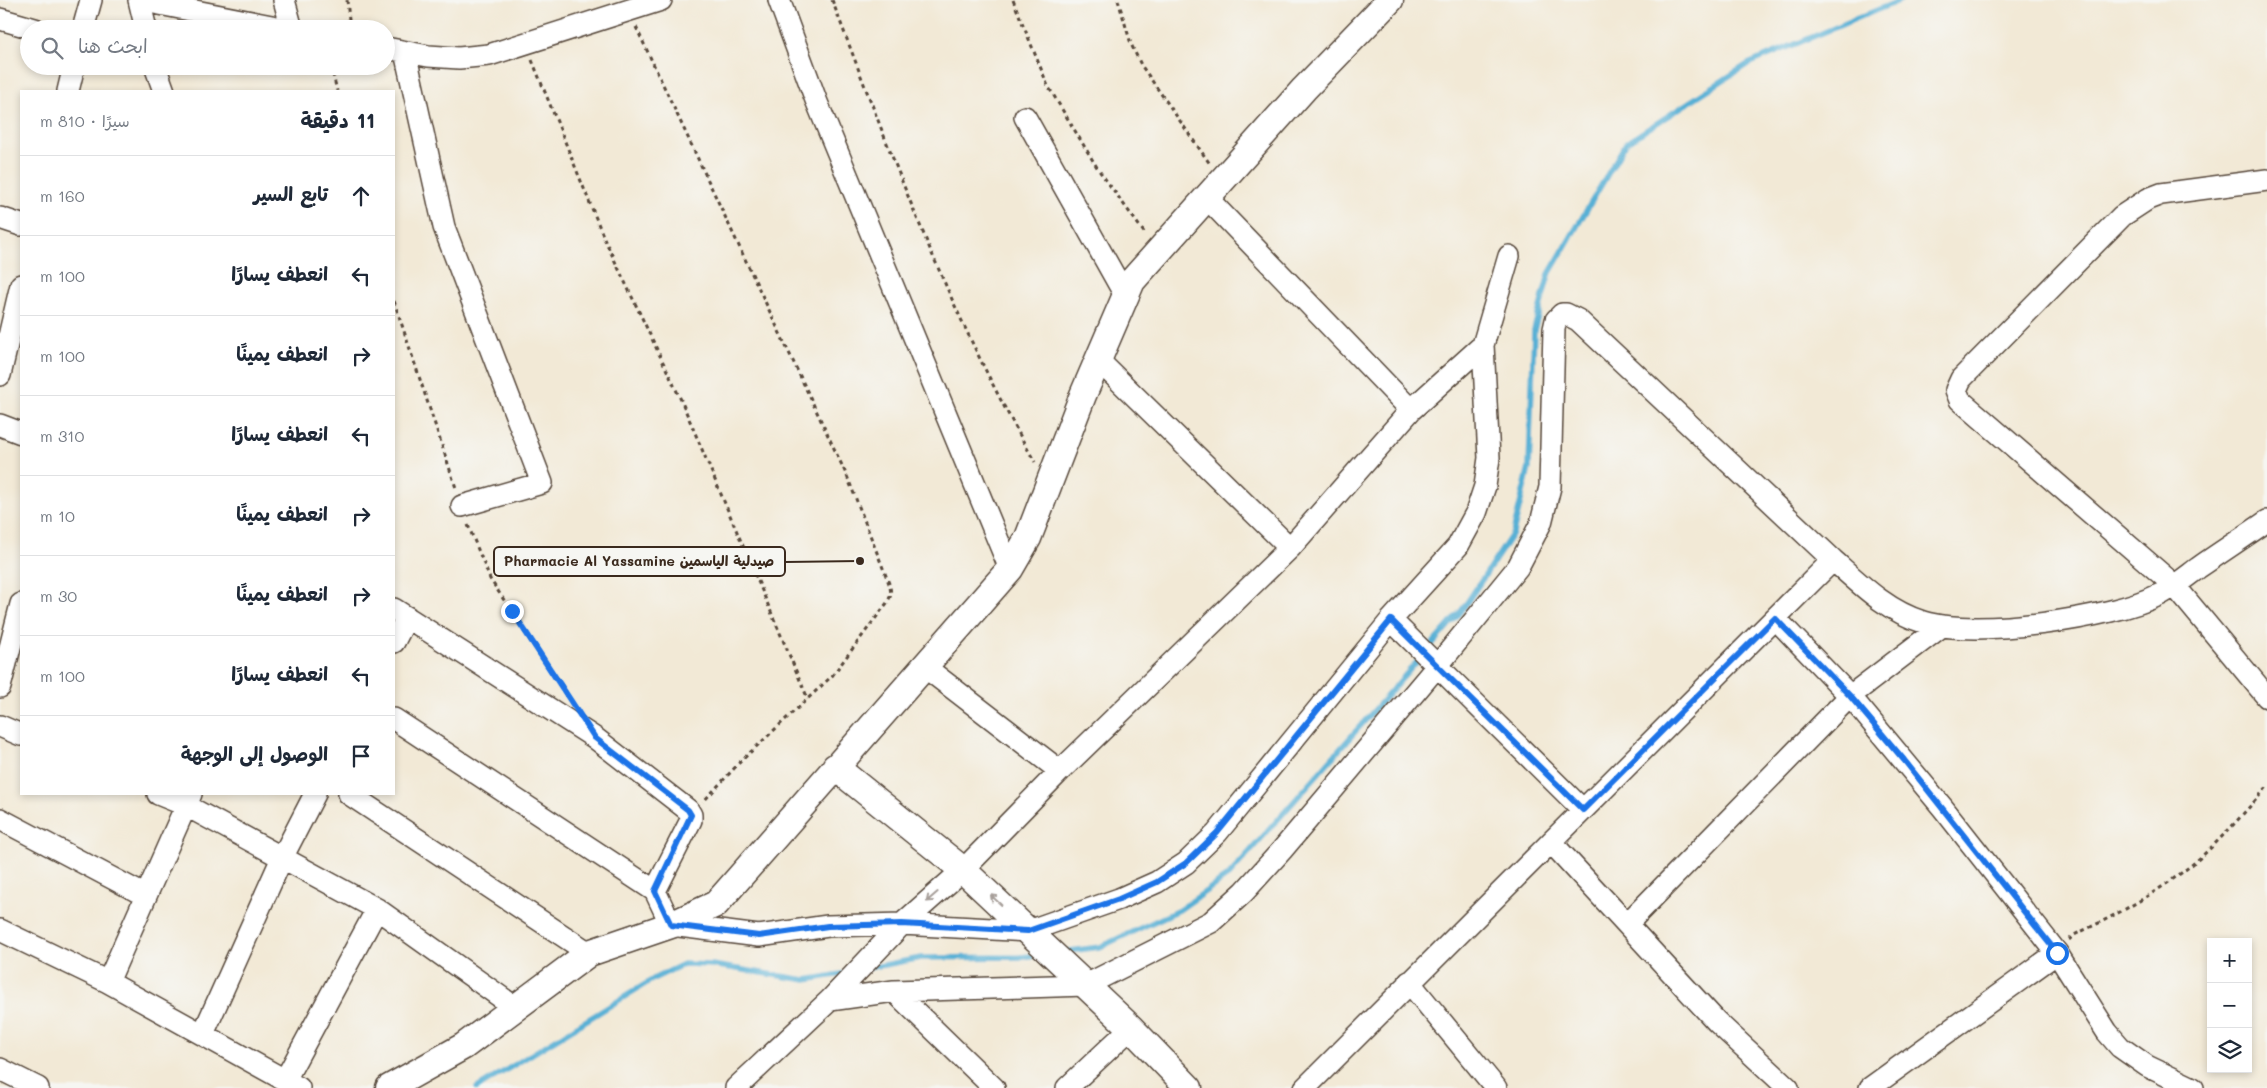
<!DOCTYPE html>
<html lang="ar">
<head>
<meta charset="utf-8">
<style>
	:root { --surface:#fff; --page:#f6f6f7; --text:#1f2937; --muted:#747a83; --line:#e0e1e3 }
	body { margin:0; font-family:Mali,"Playpen Sans Arabic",sans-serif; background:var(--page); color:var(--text); direction:rtl }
	.controls { position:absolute; right:15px; bottom:15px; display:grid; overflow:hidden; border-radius:0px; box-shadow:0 2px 8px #0003 }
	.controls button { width:45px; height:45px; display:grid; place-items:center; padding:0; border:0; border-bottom:1px solid var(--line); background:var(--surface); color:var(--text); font:25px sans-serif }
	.stop { position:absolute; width:15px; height:15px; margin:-11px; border:4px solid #1a73e8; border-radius:50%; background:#fff }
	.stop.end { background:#1a73e8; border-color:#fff; box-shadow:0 1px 5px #0008 }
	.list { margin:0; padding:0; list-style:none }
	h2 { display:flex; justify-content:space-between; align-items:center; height:65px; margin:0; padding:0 20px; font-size:21px }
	h2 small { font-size:16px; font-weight:400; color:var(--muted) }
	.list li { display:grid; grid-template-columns:32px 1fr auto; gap:15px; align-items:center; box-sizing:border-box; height:80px; padding:0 20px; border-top:1px solid var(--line) }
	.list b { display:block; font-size:19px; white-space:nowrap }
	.list em { font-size:16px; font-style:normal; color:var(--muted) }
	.icon { flex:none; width:28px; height:28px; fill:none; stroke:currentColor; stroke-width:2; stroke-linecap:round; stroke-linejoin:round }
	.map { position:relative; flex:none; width:2267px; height:1088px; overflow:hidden; direction:ltr }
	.search { position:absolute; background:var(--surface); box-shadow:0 2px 8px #0003; left:20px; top:20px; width:375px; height:55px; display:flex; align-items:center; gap:12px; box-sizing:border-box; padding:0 18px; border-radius:28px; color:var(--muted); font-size:19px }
	.panel { position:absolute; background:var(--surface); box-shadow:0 2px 8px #0003; left:20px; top:90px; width:375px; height:705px; border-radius:0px; direction:rtl }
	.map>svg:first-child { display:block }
</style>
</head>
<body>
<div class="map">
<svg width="2267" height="1088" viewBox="0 0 2267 1088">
	<rect width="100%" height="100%" fill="#f6f6f2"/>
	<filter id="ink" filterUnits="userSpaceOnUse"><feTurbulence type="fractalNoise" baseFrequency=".02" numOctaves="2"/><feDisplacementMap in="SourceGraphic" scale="10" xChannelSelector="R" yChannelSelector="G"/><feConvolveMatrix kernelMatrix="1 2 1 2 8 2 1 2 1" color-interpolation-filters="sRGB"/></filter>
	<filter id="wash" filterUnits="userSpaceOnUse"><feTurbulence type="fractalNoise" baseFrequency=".0096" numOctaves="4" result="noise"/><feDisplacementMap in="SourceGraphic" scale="20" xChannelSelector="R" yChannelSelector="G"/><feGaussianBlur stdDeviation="1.12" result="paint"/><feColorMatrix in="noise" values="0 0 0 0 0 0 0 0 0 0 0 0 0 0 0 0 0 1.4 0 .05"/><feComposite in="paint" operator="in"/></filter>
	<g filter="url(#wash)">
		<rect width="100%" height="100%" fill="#f2e9d6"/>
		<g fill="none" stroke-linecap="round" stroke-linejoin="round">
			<path stroke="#58b0d5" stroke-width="5.5" d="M1428 649 1462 610 1513 533 1529 468 1534 330 1549 274 1626 143 1748 64 1901 0
				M1062 952 1100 947 1179 910 1229 875 1422 656
				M868 968 921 958 1020 957 1040 955
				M477 1088 655 978 684 964 712 965 806 980 847 973"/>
		</g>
	</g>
	<g filter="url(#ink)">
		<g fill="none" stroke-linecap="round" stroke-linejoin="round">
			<g stroke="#56473a" stroke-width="24">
				<path id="minor" d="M139 0 287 29
					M139 0 146 29
					M284 0 292 29
					M779 0 816 100 1010 569
					M0 19 35 29
					M83 29 91 0
					M386 48 428 56 459 58 489 55 661 0
					M405 52 444 227 542 483 462 506
					M155 66 164 91
					M68 91 74 66
					M1025 117 1125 295
					M2267 180 2161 194 2148 199 2122 216 1961 379 1956 390 1960 400 2174 585 2267 697
					M1206 197 1411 410
					M0 218 21 225
					M1098 360 1290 548
					M0 375 21 285
					M0 425 21 433
					M394 609 595 738 688 810 691 815V820L655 891 671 925 759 936 828 926 902 924 1028 931 1119 899 1157 882 1186 863 1217 833 1391 620 1458 546 1476 513 1485 486 1489 458 1483 345 1509 256
					M1775 618 1850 696 1943 808 2057 953 2107 1032 2120 1047 2147 1066 2193 1088
					M1391 620 1583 810
					M394 642 407 617
					M925 667 1060 771
					M0 687 21 604
					M394 719 655 891
					M0 726 21 735
					M158 794 185 805 377 909 516 1008
					M349 794 589 953
					M0 819 146 896
					M1551 842 1717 1022 1788 1088
					M1627 924 1850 696 1942 626
					M0 930 108 982 299 1088
					M108 982 191 794
					M1409 982 1496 1088
					M894 991 994 1088
					M830 1000 894 991 1086 985 1211 922 1244 892 1282 850 1438 665 1518 567 1541 523 1550 487 1554 329 1556 320 1562 314H1566L1578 320 1833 560C1860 584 1887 611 1923 622 1976 638 2111 619 2161 594 2174 587 2186 577 2198 568 2221 552 2244 537 2267 521
					M203 1034 282 858 315 794
					M0 1069 38 1088
					M285 1080 377 909
					M736 1088 830 1000 902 924 963 870 1060 771 1290 548 1411 410 1483 345
					M1067 1088 1131 1028
					M1305 1088 1833 560
					M1870 1088 2057 953"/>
			</g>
			<g stroke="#56473a" stroke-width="29">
				<path id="tertiary" d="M835 767 963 870 1131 1028 1189 1088
					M389 1088 464 1046 589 953 671 925 716 904 1010 569 1028 538 1083 395 1132 281 1304 89 1390 0"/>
			</g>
			<path stroke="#56473a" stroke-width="3" stroke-dasharray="4 4" stroke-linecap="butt" d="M347 0 350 29
				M832 0C892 157 950 316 1035 462
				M1013 0 1048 86 1098 169 1146 235
				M1118 0 1131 44 1141 65 1210 164
				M636 27 847 476 890 586 891 595 887 603 832 676 741 761 703 802
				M532 60 604 238 681 400 808 699
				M331 66 337 91
				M394 301 456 488
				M468 525 490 579 568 696
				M2069 940 2074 935C2119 914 2163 890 2201 857 2225 835 2246 811 2267 787"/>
			<use href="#minor" stroke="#fff" stroke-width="21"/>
			<use href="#tertiary" stroke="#fff" stroke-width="26"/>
		</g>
		<defs><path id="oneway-shaft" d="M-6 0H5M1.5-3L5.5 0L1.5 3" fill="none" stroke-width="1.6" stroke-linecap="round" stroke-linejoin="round" transform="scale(1.25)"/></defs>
		<g stroke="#a79f9a">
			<use href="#oneway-shaft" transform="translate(932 897) rotate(139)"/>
			<use href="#oneway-shaft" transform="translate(996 900) rotate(-137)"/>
		</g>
	</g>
	<g fill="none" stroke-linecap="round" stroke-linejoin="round" filter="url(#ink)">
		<path stroke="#1a73e8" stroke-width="6" d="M512 611 595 738 688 810 691 815 655 891 671 925 759 936 828 926 902 924 1028 931 1119 899 1157 882 1186 863 1217 833 1391 620 1583 810 1775 618 1850 696 1904 760 2057 953"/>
	</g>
	<path fill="none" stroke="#3b2a1e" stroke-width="2" d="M860 561L785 562"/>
	<circle fill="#3b2a1e" stroke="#f6f6f2" stroke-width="2" cx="860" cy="561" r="5"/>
	<rect fill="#f6f6f2" stroke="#3b2a1e" stroke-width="2" x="494" y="547" width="291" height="29" rx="5"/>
	<g font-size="14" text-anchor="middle" font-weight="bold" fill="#3b2a1e">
		<text x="639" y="566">Pharmacie Al Yassamine صيدلية الياسمين</text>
	</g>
</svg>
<div class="controls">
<button>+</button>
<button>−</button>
<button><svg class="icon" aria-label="layers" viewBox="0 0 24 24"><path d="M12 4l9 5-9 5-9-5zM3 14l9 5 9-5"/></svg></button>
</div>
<div class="stop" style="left:2057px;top:953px"></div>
<div class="stop end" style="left:512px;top:611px"></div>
<div class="search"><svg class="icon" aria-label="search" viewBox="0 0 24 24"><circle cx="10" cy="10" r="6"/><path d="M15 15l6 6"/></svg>ابحث هنا</div>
<section class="panel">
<h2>11 دقيقة<small>سيرًا · 810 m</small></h2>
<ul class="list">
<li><svg class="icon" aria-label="ahead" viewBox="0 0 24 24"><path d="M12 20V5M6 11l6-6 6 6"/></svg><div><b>تابع السير</b></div><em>160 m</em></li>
<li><svg class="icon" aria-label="left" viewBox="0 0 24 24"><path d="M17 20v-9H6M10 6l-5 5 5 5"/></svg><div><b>انعطف يسارًا</b></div><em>100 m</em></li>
<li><svg class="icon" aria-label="right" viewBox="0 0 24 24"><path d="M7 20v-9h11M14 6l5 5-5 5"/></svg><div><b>انعطف يمينًا</b></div><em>100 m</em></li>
<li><svg class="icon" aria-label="left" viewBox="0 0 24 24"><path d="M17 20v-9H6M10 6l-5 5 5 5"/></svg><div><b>انعطف يسارًا</b></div><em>310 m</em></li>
<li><svg class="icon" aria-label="right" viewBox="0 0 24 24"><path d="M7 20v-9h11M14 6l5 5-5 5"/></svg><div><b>انعطف يمينًا</b></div><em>10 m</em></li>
<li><svg class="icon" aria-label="right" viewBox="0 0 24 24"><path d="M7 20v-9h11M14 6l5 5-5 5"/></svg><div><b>انعطف يمينًا</b></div><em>30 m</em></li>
<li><svg class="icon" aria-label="left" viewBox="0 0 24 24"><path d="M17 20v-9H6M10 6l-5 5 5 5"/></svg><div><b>انعطف يسارًا</b></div><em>100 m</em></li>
<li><svg class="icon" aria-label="arrive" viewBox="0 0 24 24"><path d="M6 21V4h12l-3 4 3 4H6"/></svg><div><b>الوصول إلى الوجهة</b></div></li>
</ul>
</section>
</div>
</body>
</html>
